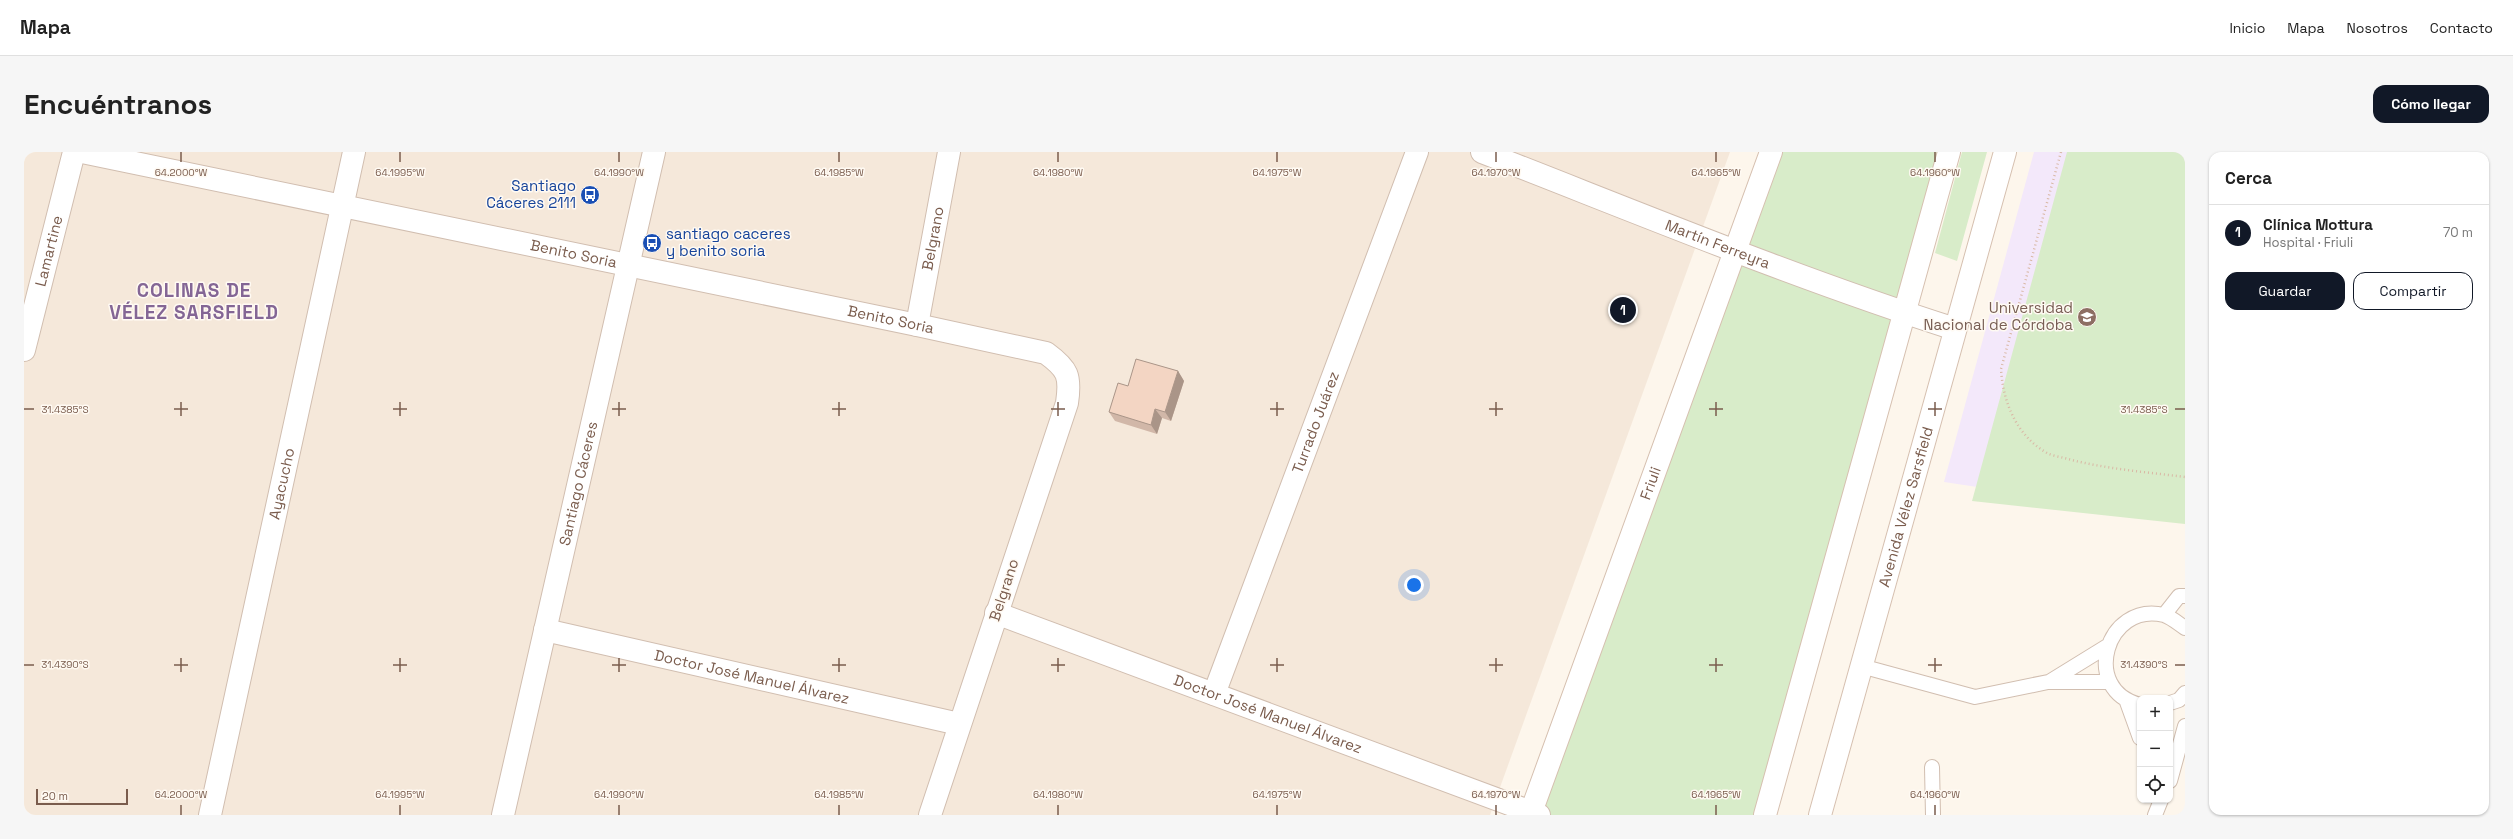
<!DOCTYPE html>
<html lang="es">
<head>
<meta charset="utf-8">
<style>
	:root { --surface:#fff; --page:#f6f6f6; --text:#222; --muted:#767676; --line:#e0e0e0; --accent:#111827 }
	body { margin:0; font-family:"Space Grotesk",sans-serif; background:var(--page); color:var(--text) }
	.controls { position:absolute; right:12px; bottom:12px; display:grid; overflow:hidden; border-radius:8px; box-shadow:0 1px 3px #0004 }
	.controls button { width:36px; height:36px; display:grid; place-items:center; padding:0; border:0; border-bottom:1px solid var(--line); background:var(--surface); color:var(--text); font:20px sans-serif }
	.scale { position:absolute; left:12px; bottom:10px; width:92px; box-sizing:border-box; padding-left:4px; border:2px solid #7a5c4d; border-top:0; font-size:11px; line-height:14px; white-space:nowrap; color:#7a5c4d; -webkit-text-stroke:3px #fffaf3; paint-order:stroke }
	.you { position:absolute; left:1390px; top:433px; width:14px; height:14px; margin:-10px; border:3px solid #fff; border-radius:50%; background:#1a73e8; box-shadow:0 0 0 6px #1a73e833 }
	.badge { display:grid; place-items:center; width:26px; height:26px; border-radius:50%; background:var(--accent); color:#fff; font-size:13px; font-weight:700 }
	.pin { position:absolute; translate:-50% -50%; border:2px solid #fff; box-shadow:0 1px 4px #0006 }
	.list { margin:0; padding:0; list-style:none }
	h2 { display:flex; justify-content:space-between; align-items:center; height:52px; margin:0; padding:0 16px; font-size:17px }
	h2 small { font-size:13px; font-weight:400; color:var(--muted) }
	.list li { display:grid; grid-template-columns:26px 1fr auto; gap:12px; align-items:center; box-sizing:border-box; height:56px; padding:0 16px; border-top:1px solid var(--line) }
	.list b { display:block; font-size:15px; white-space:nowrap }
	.list p { margin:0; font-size:13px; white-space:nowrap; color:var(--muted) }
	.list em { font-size:13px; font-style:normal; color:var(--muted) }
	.actions { display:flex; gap:8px; padding:12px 16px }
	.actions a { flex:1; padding:9px 0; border:1px solid var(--accent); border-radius:12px; text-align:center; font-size:14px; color:var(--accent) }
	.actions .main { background:var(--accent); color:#fff }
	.icon { flex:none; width:22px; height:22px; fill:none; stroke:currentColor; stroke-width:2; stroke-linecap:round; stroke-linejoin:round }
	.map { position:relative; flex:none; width:2161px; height:663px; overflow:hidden; border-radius:12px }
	header { display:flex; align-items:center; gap:24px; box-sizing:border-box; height:56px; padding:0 20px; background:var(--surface); border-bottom:1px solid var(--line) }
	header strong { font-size:19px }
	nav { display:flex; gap:22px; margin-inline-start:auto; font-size:14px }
	.intro { display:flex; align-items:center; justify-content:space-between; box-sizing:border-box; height:96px; padding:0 24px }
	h1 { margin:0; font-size:28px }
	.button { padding:10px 18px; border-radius:12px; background:var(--accent); color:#fff; font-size:14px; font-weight:700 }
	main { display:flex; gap:24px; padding:0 24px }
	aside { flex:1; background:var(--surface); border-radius:12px; box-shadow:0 1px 3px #0004 }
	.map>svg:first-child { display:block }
</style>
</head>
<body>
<header>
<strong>Mapa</strong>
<nav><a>Inicio</a><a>Mapa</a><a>Nosotros</a><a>Contacto</a></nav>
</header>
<div class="intro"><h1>Encuéntranos</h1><a class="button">Cómo llegar</a></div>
<main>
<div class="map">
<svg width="2161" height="663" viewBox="0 0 2161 663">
	<rect width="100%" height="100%" fill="#fdf6ec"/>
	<path fill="#f5e8da" d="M0 0H1706L1466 663H0Z"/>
	<path fill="#f3e8fa" d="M2010 0H2161V366L1920 330Z"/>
	<path fill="#d8ecc9" d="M1747 0H1925L1741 663H1506Z
		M1938 0H1963L1933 109 1911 101Z
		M2043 0H2161V372L1948 349Z"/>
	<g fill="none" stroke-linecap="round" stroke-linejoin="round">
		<g stroke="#d1beb0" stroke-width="16">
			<path id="service" d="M2140 463 2155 444H2161
				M1837 514 1951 545 2024 530H2085
				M2025 530 2085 493
				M2103 550 2116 586
				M2146 551 2155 548 2161 541
				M2116 553C2056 538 2082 449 2140 463 2147 465 2155 472 2161 476
				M1908 615 1909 663
				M2146 629 2161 574
				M2131 663 2137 648"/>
		</g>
		<g stroke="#d1beb0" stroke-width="24">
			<g id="minor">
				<path id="s1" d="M58 0 893 173 1022 201C1044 217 1047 224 1043 251L906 663"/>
				<path id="s2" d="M1458 0C1615 61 1771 126 1931 177"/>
				<path id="s3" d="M893 173 925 0"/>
				<path id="s4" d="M0 198 50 0"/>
				<path id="s5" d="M972 461 1515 663"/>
				<path id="s6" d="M521 478 935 572"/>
				<path id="s7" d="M1190 542 1393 0"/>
				<path id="s8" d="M186 663 330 0"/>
				<path id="s9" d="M479 663 630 0"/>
			</g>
		</g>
		<g stroke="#d6c0b0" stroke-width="24">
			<g id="secondary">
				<path id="s10" d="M1506 663 1747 0"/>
				<path d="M1741 663 1925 0"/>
				<path id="s11" d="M1796 663 1981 0"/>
			</g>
		</g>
		<path stroke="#d9b8a5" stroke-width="2.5" stroke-dasharray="1 3" stroke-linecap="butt" d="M2037 0 1977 217C1979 251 1993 284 2023 301 2029 304 2037 305 2044 307 2082 317 2122 320 2161 325"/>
		<use href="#service" stroke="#fff" stroke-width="14"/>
		<use href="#minor" stroke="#fff" stroke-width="22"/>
		<use href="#secondary" stroke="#fff" stroke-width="22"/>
	</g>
	<path fill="#d1b7a8" d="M1154 219 1160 229 1147 269 1138 266 1133 282 1091 269 1085 260 1104 234Z"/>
	<path fill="#aa9588" d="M1154 219 1160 229 1147 269 1141 260Z
		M1131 257 1138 266 1133 282 1127 273Z"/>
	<path fill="#f3d5c3" stroke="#aa9588" d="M1112 207 1154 219 1141 260 1131 257 1127 273 1085 260 1094 231 1104 234Z"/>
	<path fill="none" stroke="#7a5c4d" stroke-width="1.5" d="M157 0V10M376 0V10M595 0V10M815 0V10M1034 0V10M1253 0V10M1472 0V10M1692 0V10M1911 0V10M157 250V264M376 250V264M595 250V264M815 250V264M1034 250V264M1253 250V264M1472 250V264M1692 250V264M1911 250V264M0 257H10M150 257H164M369 257H383M588 257H602M808 257H822M1027 257H1041M1246 257H1260M1465 257H1479M1685 257H1699M1904 257H1918M2151 257H2161M157 506V520M376 506V520M595 506V520M815 506V520M1034 506V520M1253 506V520M1472 506V520M1692 506V520M1911 506V520M0 513H10M150 513H164M369 513H383M588 513H602M808 513H822M1027 513H1041M1246 513H1260M1465 513H1479M1685 513H1699M1904 513H1918M2151 513H2161M157 653V663M376 653V663M595 653V663M815 653V663M1034 653V663M1253 653V663M1472 653V663M1692 653V663M1911 653V663"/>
	<defs>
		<g id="bus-disc" transform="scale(1)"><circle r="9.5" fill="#1a4fb4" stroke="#fffaf3"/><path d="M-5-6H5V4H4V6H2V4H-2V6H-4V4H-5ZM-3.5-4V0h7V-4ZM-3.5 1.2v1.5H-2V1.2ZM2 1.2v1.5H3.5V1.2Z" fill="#fff"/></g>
		<g id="university-disc" transform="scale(1)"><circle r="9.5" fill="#8d6e63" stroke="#fffaf3"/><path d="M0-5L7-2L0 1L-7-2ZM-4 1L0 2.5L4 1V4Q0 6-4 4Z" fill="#fff"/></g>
	</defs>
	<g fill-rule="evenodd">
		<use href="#bus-disc" x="566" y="43"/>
		<use href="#bus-disc" x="628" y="91"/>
		<use href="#university-disc" x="2063" y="165"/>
	</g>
	<g text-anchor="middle" stroke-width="3" stroke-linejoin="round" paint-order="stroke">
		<g font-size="15" fill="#164399" stroke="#fffaf3" text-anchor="end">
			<text x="552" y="39">Santiago<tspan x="552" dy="17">Cáceres 2111</tspan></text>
			<text x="642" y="87" text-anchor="start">santiago caceres<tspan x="642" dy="17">y benito soria</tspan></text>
		</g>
		<g font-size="15" fill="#7a5c4d" stroke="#fffaf3">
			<text dy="5" stroke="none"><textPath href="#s3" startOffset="88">Belgrano</textPath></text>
			<text dy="5" stroke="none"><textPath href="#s2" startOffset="253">Martín Ferreyra</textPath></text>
			<text dy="5" stroke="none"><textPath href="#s4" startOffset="102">Lamartine</textPath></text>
			<text dy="5" stroke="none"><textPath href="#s1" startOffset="502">Benito Soria</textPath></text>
			<text dy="5" stroke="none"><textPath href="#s1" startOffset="826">Benito Soria</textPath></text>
			<text dy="5" stroke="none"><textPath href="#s7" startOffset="290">Turrado Juárez</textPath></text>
			<text dy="5" stroke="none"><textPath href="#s10" startOffset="353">Friuli</textPath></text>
			<text dy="5" stroke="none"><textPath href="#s8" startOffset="339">Ayacucho</textPath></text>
			<text dy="5" stroke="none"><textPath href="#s9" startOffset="340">Santiago Cáceres</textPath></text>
			<text dy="5" stroke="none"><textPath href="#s11" startOffset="320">Avenida Vélez Sarsfield</textPath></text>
			<text transform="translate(980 438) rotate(-72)" y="5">Belgrano</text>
			<text dy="5" stroke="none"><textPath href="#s6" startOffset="212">Doctor José Manuel Álvarez</textPath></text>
			<text dy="5" stroke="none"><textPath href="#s5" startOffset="290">Doctor José Manuel Álvarez</textPath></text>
		</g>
		<g font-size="15" fill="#785e54" stroke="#fffaf3" text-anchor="end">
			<text x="2049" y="161">Universidad<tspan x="2049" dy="17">Nacional de Córdoba</tspan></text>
		</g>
		<g font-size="19" font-weight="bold" letter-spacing="1" fill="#846695" stroke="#fffaf3">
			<text x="170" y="145">COLINAS DE<tspan x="170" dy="22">VÉLEZ SARSFIELD</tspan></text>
		</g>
	</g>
	<g font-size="10" text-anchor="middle" fill="#7a5c4d" stroke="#fffaf3" stroke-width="3" stroke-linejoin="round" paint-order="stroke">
		<text x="157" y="24">64.2000°W</text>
		<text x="376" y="24">64.1995°W</text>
		<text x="595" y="24">64.1990°W</text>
		<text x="815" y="24">64.1985°W</text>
		<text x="1034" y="24">64.1980°W</text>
		<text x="1253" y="24">64.1975°W</text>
		<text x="1472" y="24">64.1970°W</text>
		<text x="1692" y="24">64.1965°W</text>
		<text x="1911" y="24">64.1960°W</text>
		<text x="41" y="261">31.4385°S</text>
		<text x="2120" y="261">31.4385°S</text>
		<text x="41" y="516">31.4390°S</text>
		<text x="2120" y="516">31.4390°S</text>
		<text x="157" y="646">64.2000°W</text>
		<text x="376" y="646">64.1995°W</text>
		<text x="595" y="646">64.1990°W</text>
		<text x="815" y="646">64.1985°W</text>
		<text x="1034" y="646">64.1980°W</text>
		<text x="1253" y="646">64.1975°W</text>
		<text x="1472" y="646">64.1970°W</text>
		<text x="1692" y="646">64.1965°W</text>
		<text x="1911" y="646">64.1960°W</text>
	</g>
</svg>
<div class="controls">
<button>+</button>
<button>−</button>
<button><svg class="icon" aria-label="locate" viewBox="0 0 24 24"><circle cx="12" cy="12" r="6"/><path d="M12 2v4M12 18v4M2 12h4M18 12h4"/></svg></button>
</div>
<div class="scale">20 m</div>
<div class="you"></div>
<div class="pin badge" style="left:1599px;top:158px">1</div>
</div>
<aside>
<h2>Cerca<small></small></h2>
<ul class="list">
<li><span class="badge">1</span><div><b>Clínica Mottura</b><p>Hospital · Friuli</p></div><em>70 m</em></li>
</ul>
<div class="actions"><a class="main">Guardar</a><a>Compartir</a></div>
</aside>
</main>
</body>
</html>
